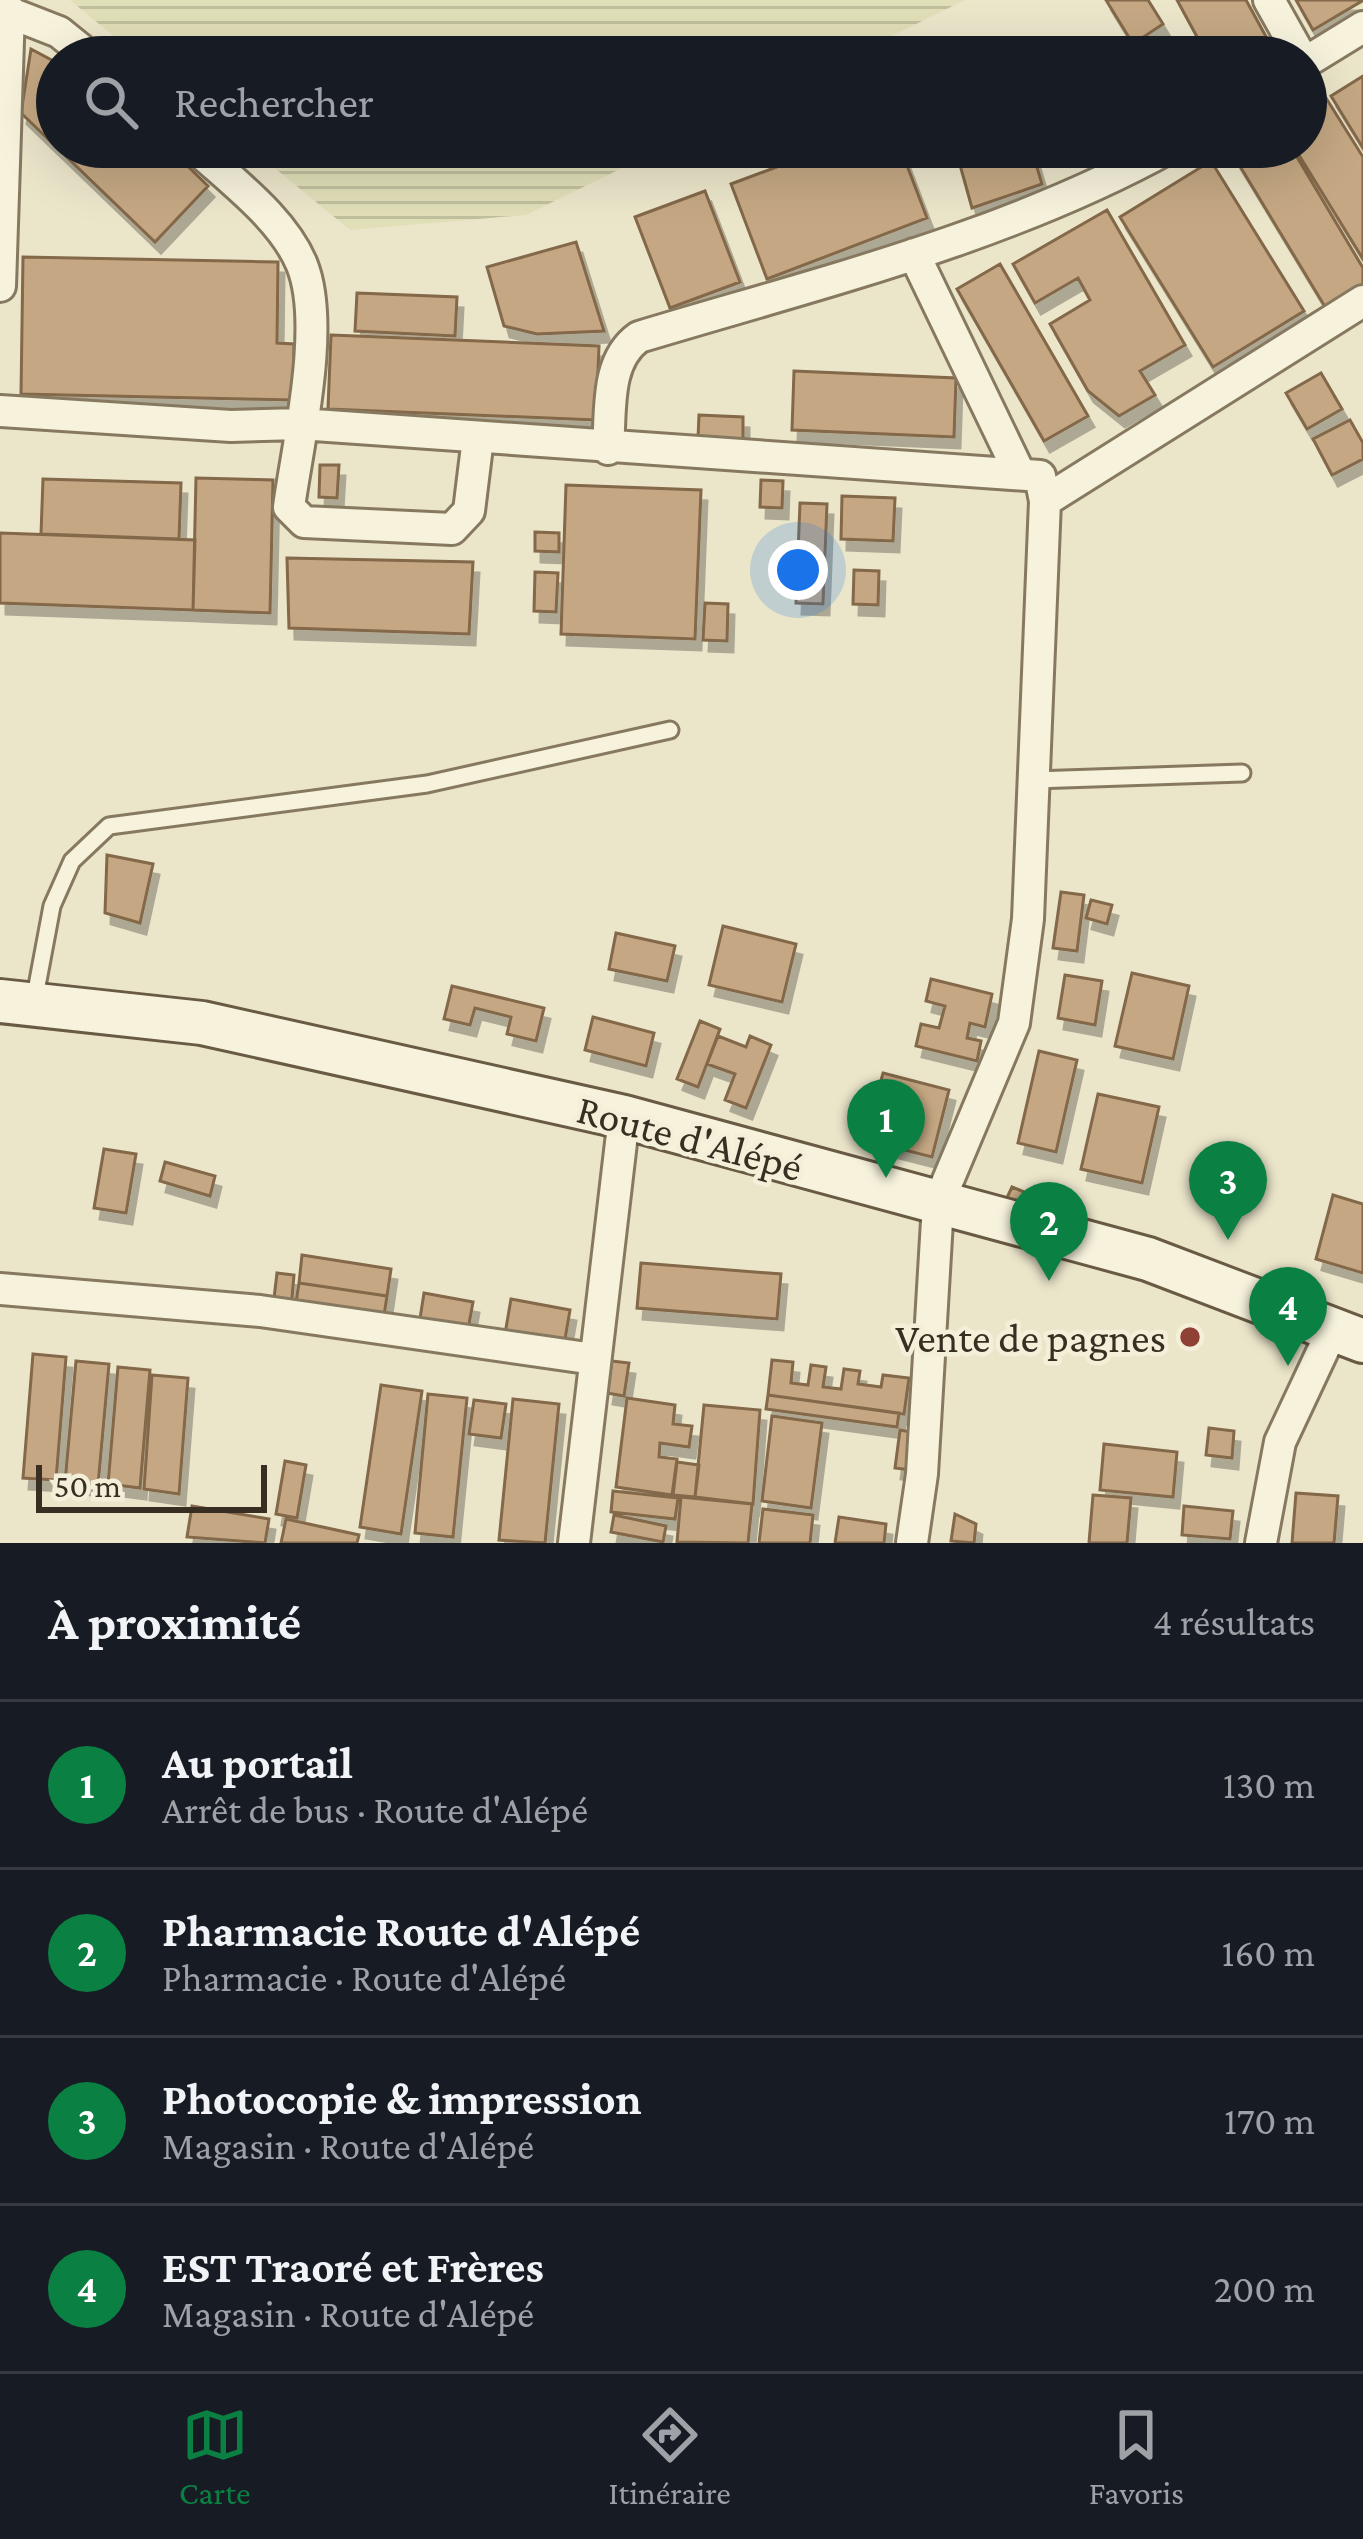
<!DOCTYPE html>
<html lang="fr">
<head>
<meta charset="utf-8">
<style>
	:root { --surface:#171b24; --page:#242831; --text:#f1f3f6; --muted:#9ea1a6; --line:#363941; --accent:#0b8043 }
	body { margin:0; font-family:"Crimson Pro",serif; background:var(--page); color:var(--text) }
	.scale { position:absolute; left:36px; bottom:30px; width:231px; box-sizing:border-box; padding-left:12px; border:6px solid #382f22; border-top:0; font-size:33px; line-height:42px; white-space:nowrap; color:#382f22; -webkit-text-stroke:9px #f3efd9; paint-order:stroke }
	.you { position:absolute; left:798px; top:570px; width:42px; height:42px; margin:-30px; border:9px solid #fff; border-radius:50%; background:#1a73e8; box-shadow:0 0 0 18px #1a73e833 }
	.badge { display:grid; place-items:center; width:78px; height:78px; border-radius:50%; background:var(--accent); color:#fff; font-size:39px; font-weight:700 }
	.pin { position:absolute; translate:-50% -99px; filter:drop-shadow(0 3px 6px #0008) }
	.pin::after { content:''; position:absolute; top:63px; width:42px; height:36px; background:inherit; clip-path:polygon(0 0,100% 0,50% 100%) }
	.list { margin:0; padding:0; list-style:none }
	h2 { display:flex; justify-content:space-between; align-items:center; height:156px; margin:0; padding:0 48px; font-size:51px }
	h2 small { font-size:39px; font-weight:400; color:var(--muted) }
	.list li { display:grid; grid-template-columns:78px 1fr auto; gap:36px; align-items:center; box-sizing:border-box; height:168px; padding:0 48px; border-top:3px solid var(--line) }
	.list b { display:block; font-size:45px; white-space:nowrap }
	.list p { margin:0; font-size:39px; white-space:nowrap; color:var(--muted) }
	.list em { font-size:39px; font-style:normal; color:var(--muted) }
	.icon { flex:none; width:66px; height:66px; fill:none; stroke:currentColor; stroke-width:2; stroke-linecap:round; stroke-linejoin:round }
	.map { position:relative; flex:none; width:1363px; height:1543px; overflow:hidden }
	.search { position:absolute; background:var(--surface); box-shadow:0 12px 48px #0002; left:36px; right:36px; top:36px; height:132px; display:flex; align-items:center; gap:30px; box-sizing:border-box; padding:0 42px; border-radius:66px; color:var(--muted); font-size:45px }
	.sheet { height:828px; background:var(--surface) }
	nav { display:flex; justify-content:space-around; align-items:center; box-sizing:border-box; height:168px; border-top:3px solid var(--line); background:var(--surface); font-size:33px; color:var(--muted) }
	nav a { display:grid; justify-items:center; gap:6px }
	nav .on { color:var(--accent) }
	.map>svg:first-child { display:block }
</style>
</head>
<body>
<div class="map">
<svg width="1363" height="1543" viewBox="0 0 1363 1543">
	<defs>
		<pattern id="farmland-rules" width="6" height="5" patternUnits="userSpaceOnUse" patternTransform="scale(3)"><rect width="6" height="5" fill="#e0dfb8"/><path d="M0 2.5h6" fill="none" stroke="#c1c09e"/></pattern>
		<filter id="shadow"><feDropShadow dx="6" dy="11" stdDeviation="0" flood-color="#0004"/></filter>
	</defs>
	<rect width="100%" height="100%" fill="#ebe5ca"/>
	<path fill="url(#farmland-rules)" d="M70 0H965L849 57H139Z
		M249 147H665L526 215 350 230Z"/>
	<path fill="#c5a883" stroke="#836748" stroke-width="3" filter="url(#shadow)" d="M1106 0H1148L1163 24 1133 44Z
		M1177 0H1246L1275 53 1208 57Z
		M1296 0H1361L1362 1 1313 30Z
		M31 49 57 63V147H168L208 186 155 242 21 113Z
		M1363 76V148L1331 96Z
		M1326 98 1363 157V259L1294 147H1306V110Z
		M794 147H900L927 218 767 279 731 184 798 159Z
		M955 147H1031L1042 184 972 208Z
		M1253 147H1291L1363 268V295L1330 315 1235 158Z
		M1211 161 1304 311 1213 367 1120 217Z
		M705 191 740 282 670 308 635 217Z
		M1107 210 1185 345 1140 371 1155 395 1119 416 1088 391 1050 324 1090 300 1078 278 1035 303 1013 264Z
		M576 242 604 331 537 334 504 326 487 267Z
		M23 257 278 262 277 343 294 344 293 400 21 394Z
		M1000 264 1088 416 1044 441 957 289Z
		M357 293 457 297 455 336 355 331Z
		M331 335 599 346 596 420 328 409Z
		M794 371 956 378 954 437 792 430Z
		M1321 373 1342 409 1307 429 1286 393Z
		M699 415 743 417V440L698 438Z
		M1350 420 1363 443V459L1332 475 1313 439Z
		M320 465H339L337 498 319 497Z
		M196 478 273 480 270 613 193 610Z
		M43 479 181 483 179 539 41 534Z
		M761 480 783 481 782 508 760 507Z
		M566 485 701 490 695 639 561 634Z
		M842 496 895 498 893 541 841 539Z
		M800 503 827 504 823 604 796 603Z
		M535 532 559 533V552L535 551Z
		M0 533 195 540 193 610 0 603Z
		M287 558 473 562 469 634 289 628Z
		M854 570 879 571 878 605 853 604Z
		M535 572 558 573 556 612 534 611Z
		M705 603 728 604 727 641 703 640Z
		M107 855 153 864 140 923 105 913Z
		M1061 892 1084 895 1077 951 1053 948Z
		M1091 900 1112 905 1107 924 1086 918Z
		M723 926 796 944 782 1002 709 985Z
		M616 933 675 946 667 981 609 969Z
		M1132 973 1189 986 1173 1059 1115 1046Z
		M1065 975 1102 981 1095 1025 1058 1018Z
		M931 979 992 994 985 1027 970 1023 967 1038 981 1041 977 1061 916 1046 921 1024 939 1028 945 1006 926 1001Z
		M452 986 544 1008 536 1041 507 1034 511 1017 475 1008 470 1025 444 1019Z
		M593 1017 654 1033 646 1066 585 1050Z
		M700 1021 720 1029 698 1087 677 1079Z
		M718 1036 746 1047 750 1036 771 1045 746 1108 725 1100 735 1074 707 1064Z
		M1039 1051 1077 1060 1056 1152 1018 1143Z
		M883 1073 949 1090 932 1157 865 1140Z
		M1098 1094 1159 1107 1142 1183 1081 1169Z
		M104 1149 136 1154 126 1213 94 1208Z
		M165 1162 215 1176 210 1196 160 1181Z
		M1012 1187 1073 1212 1066 1229 1004 1204Z
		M1333 1195 1363 1204V1273L1316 1259Z
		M302 1255 391 1269 387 1296 299 1283Z
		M641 1263 781 1274 777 1319 637 1308Z
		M277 1273 294 1275 291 1309 273 1307Z
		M299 1283 387 1296 383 1322 295 1309Z
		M424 1293 473 1302 467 1335 419 1325Z
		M511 1299 570 1310 564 1345 505 1334Z
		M33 1354 66 1357 56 1480 23 1478Z
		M772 1360 793 1362 791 1383 808 1385 811 1365 826 1367 823 1387 841 1389 844 1369 860 1371 858 1384 881 1387 883 1375 909 1378 904 1414 768 1395Z
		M76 1361 109 1364 98 1485 65 1482Z
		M612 1361 629 1363 624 1396 607 1393Z
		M118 1367 150 1370 140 1488 108 1484Z
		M152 1375 188 1378 179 1494 144 1489Z
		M381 1385 422 1391 401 1534 360 1527Z
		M428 1394 467 1398 453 1537 415 1533Z
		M768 1395 899 1413 897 1427 766 1409Z
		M627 1398 675 1405 673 1424 692 1426 689 1447 660 1443 659 1457 677 1459 672 1495 616 1487Z
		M513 1399 559 1404 545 1543 499 1540Z
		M474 1400 506 1404 501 1438 469 1434Z
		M704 1405 760 1410 753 1504 695 1497Z
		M772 1416 822 1423 811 1508 762 1501Z
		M1209 1428 1234 1431 1232 1458 1206 1455Z
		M900 1430 916 1433 911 1470 895 1468Z
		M1104 1444 1177 1452 1173 1497 1100 1490Z
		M285 1461 306 1465 297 1518 276 1514Z
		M677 1462 699 1465 695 1497 673 1495Z
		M613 1491 678 1498 675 1519 611 1512Z
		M1296 1493 1338 1496 1334 1543H1292Z
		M1093 1495 1131 1498 1127 1543H1089Z
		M681 1497 752 1504 748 1543 677 1542Z
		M192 1506 269 1519 265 1543 187 1537Z
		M1184 1506 1233 1511 1230 1539 1182 1535Z
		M763 1509 813 1515 810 1543H759Z
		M955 1514 976 1524 974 1543 951 1541Z
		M614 1515 666 1526 663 1542 611 1532Z
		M839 1517 886 1524 884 1543H835Z
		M286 1519 359 1535 357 1543H281Z"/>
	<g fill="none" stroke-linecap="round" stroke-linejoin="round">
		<g stroke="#867960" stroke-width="21">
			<path id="service" d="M1034 780 1242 773
				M34 1002 52 906 72 861 109 826 427 784 670 730"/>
		</g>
		<g stroke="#867960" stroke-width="36">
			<path id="minor" d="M1269 0 1301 57
				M0 9 59 32 90 57
				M1306 62 1363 27
				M195 147C231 181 283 218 302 265 326 325 298 442 289 507L304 522 452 529 469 511 478 438
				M914 254 1019 472
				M0 286 9 10
				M0 411 231 426 300 424 1040 476 1045 501 1028 919 1014 1023 938 1204 922 1474 912 1543
				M608 449C611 411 605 361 639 337 818 283 1005 238 1170 147
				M1045 501 1363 301
				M0 1289 260 1311 594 1359
				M574 1543 624 1117
				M1261 1543 1280 1442 1333 1329"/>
		</g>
		<g stroke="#685a43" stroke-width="48">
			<path id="secondary" d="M0 1001 202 1023 624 1117 1148 1259 1363 1341"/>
		</g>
		<use href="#service" stroke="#f6f2dc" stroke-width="15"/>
		<use href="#minor" stroke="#f6f2dc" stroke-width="30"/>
		<use href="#secondary" stroke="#f6f2dc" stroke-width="42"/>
	</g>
	<circle fill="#904135" stroke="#f3efd9" stroke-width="4.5" cx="1190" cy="1337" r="12"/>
	<g text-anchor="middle" stroke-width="9" stroke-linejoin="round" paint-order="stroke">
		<g font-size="42" fill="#382f22" stroke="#f3efd9">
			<text transform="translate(690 1137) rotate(15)" y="15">Route d'Alépé</text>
		</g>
		<g font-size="42" fill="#382f22" stroke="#f3efd9" text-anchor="end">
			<text x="1166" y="1352">Vente de pagnes</text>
		</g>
	</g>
</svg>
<div class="scale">50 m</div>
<div class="you"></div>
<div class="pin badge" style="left:886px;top:1178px">1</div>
<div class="pin badge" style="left:1049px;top:1281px">2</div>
<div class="pin badge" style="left:1228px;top:1240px">3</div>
<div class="pin badge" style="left:1288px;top:1366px">4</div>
<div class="search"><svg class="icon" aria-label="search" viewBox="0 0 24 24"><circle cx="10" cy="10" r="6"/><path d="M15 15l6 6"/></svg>Rechercher</div>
</div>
<section class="sheet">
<h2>À proximité<small>4 résultats</small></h2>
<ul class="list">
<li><span class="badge">1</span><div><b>Au portail</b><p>Arrêt de bus · Route d'Alépé</p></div><em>130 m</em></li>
<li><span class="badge">2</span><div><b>Pharmacie Route d'Alépé</b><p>Pharmacie · Route d'Alépé</p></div><em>160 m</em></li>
<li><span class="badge">3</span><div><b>Photocopie &amp; impression</b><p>Magasin · Route d'Alépé</p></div><em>170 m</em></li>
<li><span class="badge">4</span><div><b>EST Traoré et Frères</b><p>Magasin · Route d'Alépé</p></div><em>200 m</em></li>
</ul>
</section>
<nav>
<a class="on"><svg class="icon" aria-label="map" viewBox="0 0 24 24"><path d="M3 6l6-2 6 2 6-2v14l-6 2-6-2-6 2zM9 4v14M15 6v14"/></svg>Carte</a>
<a><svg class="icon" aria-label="directions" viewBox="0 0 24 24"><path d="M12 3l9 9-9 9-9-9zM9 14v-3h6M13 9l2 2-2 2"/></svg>Itinéraire</a>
<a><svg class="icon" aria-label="saved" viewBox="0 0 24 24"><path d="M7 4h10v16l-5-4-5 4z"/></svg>Favoris</a>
</nav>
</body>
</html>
